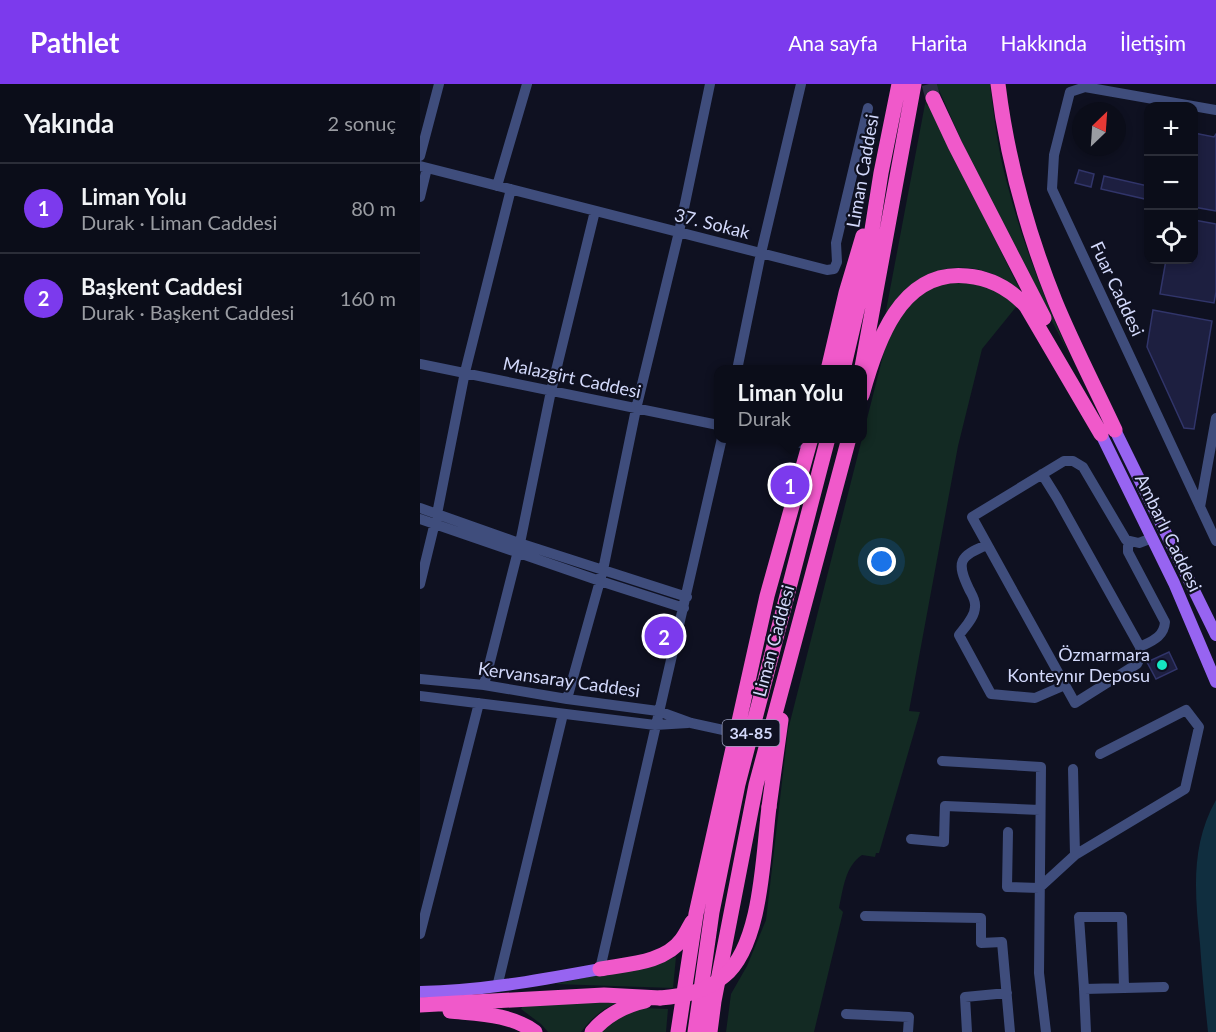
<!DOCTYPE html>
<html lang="tr">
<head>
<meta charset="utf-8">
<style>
	:root { --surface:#0b0d19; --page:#191b26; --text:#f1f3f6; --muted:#9a9ca2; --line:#2b2d38; --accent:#7c3aed }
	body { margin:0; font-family:Lato,sans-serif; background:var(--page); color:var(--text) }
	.controls { position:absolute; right:18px; top:18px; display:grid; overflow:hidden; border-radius:12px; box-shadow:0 3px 9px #0003 }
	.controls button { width:54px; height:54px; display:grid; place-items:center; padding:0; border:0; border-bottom:2px solid var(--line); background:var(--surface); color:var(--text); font:30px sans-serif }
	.compass { position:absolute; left:652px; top:18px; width:54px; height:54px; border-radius:50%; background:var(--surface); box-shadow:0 3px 9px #0003; rotate:25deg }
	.you { position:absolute; left:462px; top:478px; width:21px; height:21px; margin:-15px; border:4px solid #fff; border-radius:50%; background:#1a73e8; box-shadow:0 0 0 9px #1a73e833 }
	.badge { display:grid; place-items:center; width:39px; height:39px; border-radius:50%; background:var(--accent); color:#fff; font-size:20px; font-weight:700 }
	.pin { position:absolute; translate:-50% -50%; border:3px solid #fff; box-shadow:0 2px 6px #0006 }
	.popup { position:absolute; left:294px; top:281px; width:153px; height:78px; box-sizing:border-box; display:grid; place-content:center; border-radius:12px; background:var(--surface); filter:drop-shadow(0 2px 4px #0005); font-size:20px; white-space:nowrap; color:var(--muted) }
	.popup b { font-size:22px; color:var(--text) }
	.popup::after { content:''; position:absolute; left:50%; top:100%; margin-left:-12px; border:12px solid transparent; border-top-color:var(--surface) }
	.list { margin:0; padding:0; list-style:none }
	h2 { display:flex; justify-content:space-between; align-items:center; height:78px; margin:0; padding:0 24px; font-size:26px }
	h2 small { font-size:20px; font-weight:400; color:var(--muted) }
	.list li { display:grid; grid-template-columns:39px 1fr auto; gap:18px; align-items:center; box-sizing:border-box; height:90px; padding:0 24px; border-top:2px solid var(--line) }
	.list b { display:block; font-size:22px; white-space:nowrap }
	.list p { margin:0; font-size:20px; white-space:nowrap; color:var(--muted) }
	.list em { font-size:20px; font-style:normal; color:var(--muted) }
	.icon { flex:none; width:33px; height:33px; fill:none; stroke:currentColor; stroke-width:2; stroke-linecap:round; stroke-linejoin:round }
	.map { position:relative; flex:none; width:796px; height:948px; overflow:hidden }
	header { display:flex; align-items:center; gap:36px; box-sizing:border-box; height:84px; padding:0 30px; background:var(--accent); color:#fff }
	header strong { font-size:28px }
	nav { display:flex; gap:33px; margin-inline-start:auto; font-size:21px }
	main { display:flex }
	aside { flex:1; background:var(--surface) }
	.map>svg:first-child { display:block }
</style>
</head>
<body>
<header>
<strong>Pathlet</strong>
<nav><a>Ana sayfa</a><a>Harita</a><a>Hakkında</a><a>İletişim</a></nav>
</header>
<main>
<aside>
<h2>Yakında<small>2 sonuç</small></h2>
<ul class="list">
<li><span class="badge">1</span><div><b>Liman Yolu</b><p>Durak · Liman Caddesi</p></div><em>80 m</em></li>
<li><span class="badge">2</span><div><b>Başkent Caddesi</b><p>Durak · Başkent Caddesi</p></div><em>160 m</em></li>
</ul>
</aside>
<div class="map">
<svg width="796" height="948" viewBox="0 0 796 948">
	<rect width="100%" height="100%" fill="#0f1121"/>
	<path fill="#132a23" d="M510 0H570C574 33 578 67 587 99 602 158 625 216 650 272L557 92 519 6 506 20 510 23 601 208C593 203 585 196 577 192 531 171 489 191 465 232L505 20Z
		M556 198 590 214 596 223 562 265 538 362 489 627 500 628 459 769H456L455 773 442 771C425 782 423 806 419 824L423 828 394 948H306L311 910 327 882 346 836 368 646 467 256 495 211 514 200Z
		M256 873 253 904 135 900 221 882Z
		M203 916C185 923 173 932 161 948H128L121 940 101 925 103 921Z
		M222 924 248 925 246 948H177L194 934Z"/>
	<path fill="#102e3f" d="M796 716V948H788C785 919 782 889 780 860 775 810 770 762 796 716Z"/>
	<path fill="#1d1f40" stroke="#31356a" stroke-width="1.5" d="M774 49 794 53 796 50V127L774 123Z
		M659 86 674 90 671 103 655 99Z
		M684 92 728 102 725 115 681 105Z
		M774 136 796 140V208L794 219 740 210 746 176H774Z
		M733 226 792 237 774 345 764 344 727 263Z
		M749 568 757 585 736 595 727 578Z"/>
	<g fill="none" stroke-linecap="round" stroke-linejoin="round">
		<path stroke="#2c2f42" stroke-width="15" stroke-dasharray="15 8" stroke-linecap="butt" d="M509 0 513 14"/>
		<path stroke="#3f4d7c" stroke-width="10" d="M796 26 665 3 650 8 634 71 632 105 796 457
			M0 72 19 0
			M0 82 407 186 414 185 417 178 416 159 448 24
			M77 102 107 0
			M0 113 7 84
			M0 280 298 341
			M317 286 341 169 381 0
			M360 354 389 361
			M622 390 637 414 720 563 721 572 717 580 655 619 552 433 644 377H653L663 383 706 456 719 459 732 454
			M780 423 796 334
			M0 424 96 458 267 513
			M0 435 180 497 264 524
			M711 458 708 462V468L745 538C744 553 732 557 720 563
			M567 461C539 472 536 478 549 505 552 511 556 516 555 523 555 533 545 543 539 551L571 610 615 614 645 601
			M0 500 17 430 45 288 91 105
			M0 595 64 601 147 615 238 627 271 639 317 649
			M64 601 100 459 131 307 175 127
			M0 612 235 641 268 639
			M147 615 183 486 216 325 259 148 290 0
			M522 677 621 683 619 889 626 948
			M653 685 655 771
			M588 748 587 803 619 804 655 771 765 705 779 643 766 626 680 670
			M491 755 524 758 525 722 620 726
			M445 832 561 834V859L582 858 590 948
			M0 850 59 619
			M180 885 302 354
			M77 903 143 630
			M704 904 702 833H659L664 905 744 903
			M664 905 666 948
			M426 930 489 933 488 948
			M547 948 545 913 587 909"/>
		<path stroke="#9764f1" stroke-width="12" d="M695 346 796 551
			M681 350 754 499 796 598
			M0 908C61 907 120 896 180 885"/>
		<path stroke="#f059ca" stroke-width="15" d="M578 0C587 74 607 147 635 217 653 261 675 303 695 346
			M513 14 535 61 624 234
			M442 283 494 0
			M408 286 426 209 443 152
			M423 286 444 196 461 89 479 0
			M442 311C456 260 480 185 547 192 571 194 590 205 606 222L681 350
			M349 723 361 636
			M180 885C207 880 245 879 262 855 266 850 269 843 272 838
			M0 921 184 911 240 914
			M30 927C59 930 91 930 115 948
			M172 948C186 931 203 922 225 917
			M258 948 276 830 347 512 391 354
			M275 948 292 828 318 700 408 354
			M290 948 294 917 336 701 429 354"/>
		<path stroke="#f059ca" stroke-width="15" d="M240 914C263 912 286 908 304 892 342 861 343 770 349 723"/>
	</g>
	<circle fill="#15e6c3" stroke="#0f1121" stroke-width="2" cx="742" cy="581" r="6"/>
	<g text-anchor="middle" stroke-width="4.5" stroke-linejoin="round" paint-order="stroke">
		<rect fill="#0f1121" stroke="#989dba" stroke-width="1.5" x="302.5" y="636" width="57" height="26" rx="4.5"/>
		<g font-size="16" font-weight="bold" fill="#d3d9fb">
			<text x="331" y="655">34-85</text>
		</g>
		<g font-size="18" fill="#d3d9fb" stroke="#0f1121">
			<text transform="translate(443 87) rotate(-80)" y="6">Liman Caddesi</text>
			<text transform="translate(292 140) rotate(14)" y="6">37. Sokak</text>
			<text transform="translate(697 205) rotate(65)" y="6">Fuar Caddesi</text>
			<text transform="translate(152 294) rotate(12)" y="6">Malazgirt Caddesi</text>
			<text transform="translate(748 449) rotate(64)" y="6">Ambarlı Caddesi</text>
			<text transform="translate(354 557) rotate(-75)" y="6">Liman Caddesi</text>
			<text transform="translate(139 596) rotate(8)" y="6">Kervansaray Caddesi</text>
		</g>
		<g font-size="18" fill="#d3d9fb" stroke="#0f1121" text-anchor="end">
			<text x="730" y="577">Özmarmara<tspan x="730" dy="21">Konteynır Deposu</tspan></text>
		</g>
	</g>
</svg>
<div class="controls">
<button>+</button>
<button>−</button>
<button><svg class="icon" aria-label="locate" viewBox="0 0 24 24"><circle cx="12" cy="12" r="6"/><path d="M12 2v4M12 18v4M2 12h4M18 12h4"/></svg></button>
</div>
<svg class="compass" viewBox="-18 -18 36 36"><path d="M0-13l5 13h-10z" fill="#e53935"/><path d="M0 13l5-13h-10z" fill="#9a9ca2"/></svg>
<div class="you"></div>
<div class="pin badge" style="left:370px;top:401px">1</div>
<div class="popup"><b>Liman Yolu</b>Durak</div>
<div class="pin badge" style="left:244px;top:552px">2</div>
</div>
</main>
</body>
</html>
